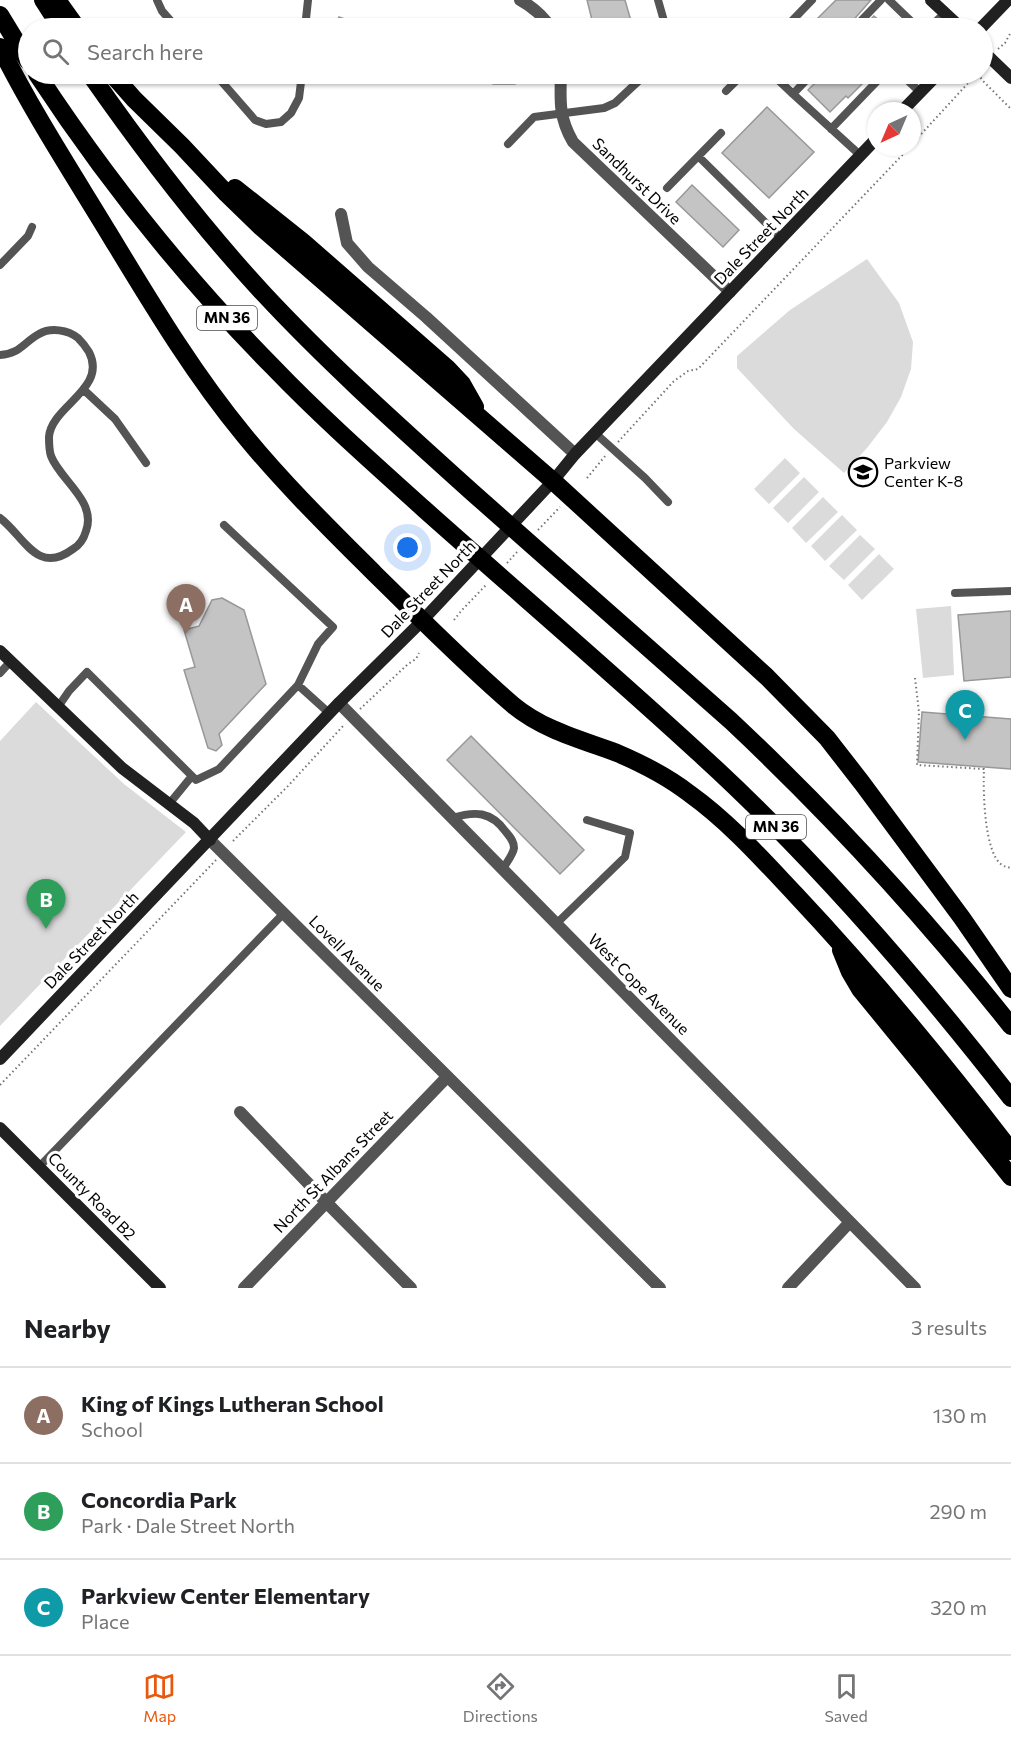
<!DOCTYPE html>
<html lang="en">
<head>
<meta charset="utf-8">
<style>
	:root { --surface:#fff; --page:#f2f2f2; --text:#202124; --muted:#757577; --line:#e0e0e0; --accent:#ea580c }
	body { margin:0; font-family:Commissioner,sans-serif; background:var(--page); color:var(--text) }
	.compass { position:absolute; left:867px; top:102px; width:54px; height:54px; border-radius:50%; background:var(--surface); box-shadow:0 2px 4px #0004; rotate:224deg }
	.you { position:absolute; left:408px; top:548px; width:21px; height:21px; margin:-15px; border:4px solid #fff; border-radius:50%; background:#1a73e8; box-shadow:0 0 0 9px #1a73e833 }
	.badge { display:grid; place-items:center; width:39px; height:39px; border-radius:50%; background:var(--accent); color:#fff; font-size:20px; font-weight:700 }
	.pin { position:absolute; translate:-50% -50px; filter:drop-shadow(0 2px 3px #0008) }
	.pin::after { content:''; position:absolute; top:32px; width:21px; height:18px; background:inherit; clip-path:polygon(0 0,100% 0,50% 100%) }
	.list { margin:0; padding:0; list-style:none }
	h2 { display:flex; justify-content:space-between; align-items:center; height:78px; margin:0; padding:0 24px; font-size:26px }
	h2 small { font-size:20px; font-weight:400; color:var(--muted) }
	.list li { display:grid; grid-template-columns:39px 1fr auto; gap:18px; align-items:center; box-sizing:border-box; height:96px; padding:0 24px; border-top:2px solid var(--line) }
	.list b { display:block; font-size:22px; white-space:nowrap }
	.list p { margin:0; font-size:20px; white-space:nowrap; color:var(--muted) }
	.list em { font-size:20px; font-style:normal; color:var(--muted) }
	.icon { flex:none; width:33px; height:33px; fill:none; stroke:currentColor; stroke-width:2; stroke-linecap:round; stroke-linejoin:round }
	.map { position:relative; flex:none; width:1011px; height:1288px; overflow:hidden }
	.search { position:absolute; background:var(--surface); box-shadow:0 2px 4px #0004; left:18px; right:18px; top:18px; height:66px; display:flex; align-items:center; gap:15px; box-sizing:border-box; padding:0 21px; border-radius:33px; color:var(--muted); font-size:22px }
	.sheet { height:366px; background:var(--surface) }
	nav { display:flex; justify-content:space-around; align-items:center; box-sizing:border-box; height:84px; border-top:2px solid var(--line); background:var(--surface); font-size:16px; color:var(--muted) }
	nav a { display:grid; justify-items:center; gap:3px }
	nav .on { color:var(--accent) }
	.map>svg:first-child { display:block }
</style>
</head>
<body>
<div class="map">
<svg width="1011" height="1288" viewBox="0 0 1011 1288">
	<rect width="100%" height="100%" fill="#fff"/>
	<path fill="#dbdbdb" d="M867 259 899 303 913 342 911 369 901 397 887 422 867 448 844 473 794 429 737 368V356L790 310Z
		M785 458 800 473 769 504 754 489Z
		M804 477 819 492 788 523 773 508Z
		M823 497 838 512 806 543 792 528Z
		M842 515 857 530 825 561 811 546Z
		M860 535 875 549 844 580 829 566Z
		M879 554 894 569 862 600 848 585Z
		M951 606 954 675 923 678 916 609Z
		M36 702 124 784 186 832 0 1026V741Z"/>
	<path fill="#c4c4c4" stroke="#989898" stroke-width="1.5" d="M587 0H625L633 28H594Z
		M836 0H871L850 24 848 28H808Z
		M874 16 888 28H862Z
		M339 17 368 27V28H335Z
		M493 74H515V84H493Z
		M824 74H855L864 82 848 98 846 96 830 112 808 90Z
		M767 107 814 152 769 198 722 153Z
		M692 185 739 230 723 247 676 202Z
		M222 598 244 610 266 684 219 734 222 745 216 751 208 748 184 670 195 667 184 630 199 626 212 600Z
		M1011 611V677L964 681 958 615Z
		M922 712 1011 719V769L918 762Z
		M471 736 584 850 560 874 447 760Z"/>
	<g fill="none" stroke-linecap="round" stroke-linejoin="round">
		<path stroke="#767676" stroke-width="2" stroke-dasharray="1.5 3" stroke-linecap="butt" d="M998 49 1005 43 1011 32
			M978 74 983 81 1011 109
			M912 144 959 93 969 82 970 74
			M618 442 674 381 688 371 698 369 910 147
			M587 478 606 455
			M538 530 560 507
			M507 563 517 552
			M454 620 462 610 486 585
			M915 678 919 712 917 765 984 769C983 790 984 853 1002 865 1005 867 1008 867 1011 868
			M360 709 408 664 416 659 419 653
			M233 841 288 786 343 726
			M0 1085 216 860"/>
		<path stroke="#545454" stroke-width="8" d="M157 0 162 11 177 28
			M658 0 666 28
			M889 0 918 28
			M305 28 308 0
			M785 28 812 0
			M854 28 881 0
			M929 28 945 13
			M215 74 255 120 266 124 281 122 291 113 299 98 302 74
			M772 74 793 94
			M812 74 793 94 860 155
			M901 74 920 92
			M726 91 743 74
			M831 129 884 74
			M508 144 534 117 604 108 615 103 646 74
			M699 157 781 238
			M667 188 721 133
			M0 265 28 236 32 227
			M0 355C20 354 24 342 39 334 51 327 68 330 78 338 82 342 86 347 89 352 108 389 51 406 49 437 49 443 49 450 51 456 60 480 97 501 86 531 84 538 80 545 73 549 37 576 24 536 0 518
			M84 390 115 419 146 463
			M595 433 645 478 668 502
			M955 593 1011 591
			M0 673 11 661
			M298 685 329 713
			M58 707 69 691 87 672 196 780 219 769 298 685 318 644 333 627 224 525
			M169 804 192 776
			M452 818C475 811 491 811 506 832 510 837 514 841 514 848 513 855 506 863 503 869
			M556 924 625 857 630 833 587 820
			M39 1167 284 913"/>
		<path stroke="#545454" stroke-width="12" d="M520 0C533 7 543 16 551 28
			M561 74C560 101 559 118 573 142L730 292
			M341 214 347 243 368 267 426 317 575 454
			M339 703 915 1288
			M210 840 660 1288
			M240 1112 326 1202 411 1288
			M244 1288 447 1077
			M788 1288 850 1222"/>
		<path stroke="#212121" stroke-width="12" d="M931 0 961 28
			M981 28 1008 0
			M982 50 1011 78
			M902 111 938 74
			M0 651 122 768 194 823 210 840
			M0 1059 339 703 422 621 553 481 575 454 876 139
			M0 1128 160 1288"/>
		<path stroke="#000" stroke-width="18" d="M43 0 61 28
			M57 0 77 28
			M0 15 28 61
			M0 47C32 111 71 171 108 232 150 301 192 372 244 435 284 484 330 529 375 574 420 618 465 664 513 705 543 730 582 740 617 753 643 764 668 777 690 794 729 822 762 859 795 894 872 976 943 1062 1011 1151
			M37 74C106 179 185 278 273 367 321 417 373 463 424 509 516 591 610 671 701 755 815 859 916 976 1011 1098
			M90 74C143 150 200 225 263 293 329 364 401 428 473 493 559 569 645 645 731 721 832 816 925 917 1011 1026
			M112 74 134 99 182 146 226 193 261 227 553 481 767 677 827 738 862 783 962 918 1011 989
			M235 188 303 242 447 368 462 384 475 407
			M841 950 850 972 860 989 927 1071 1011 1177"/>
	</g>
	<defs>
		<g id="school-ring" transform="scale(1.5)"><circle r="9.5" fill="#fff" stroke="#000" stroke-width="1.5"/><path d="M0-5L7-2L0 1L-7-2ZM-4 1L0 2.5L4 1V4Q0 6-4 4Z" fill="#000"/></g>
	</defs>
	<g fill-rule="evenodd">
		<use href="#school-ring" x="863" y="472"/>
	</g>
	<g text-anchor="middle" stroke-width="6" stroke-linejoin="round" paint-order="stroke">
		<g fill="#fff" stroke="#4c4c4c" stroke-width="1.5">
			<rect x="197" y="306" width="60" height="24" rx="4.5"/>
			<rect x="746" y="815" width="60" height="24" rx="4.5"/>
		</g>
		<g font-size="15" font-weight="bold" fill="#000">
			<text x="227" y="323">MN 36</text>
			<text x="776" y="832">MN 36</text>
		</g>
		<g font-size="16" fill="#000" stroke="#fff">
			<text transform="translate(637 181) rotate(44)" y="6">Sandhurst Drive</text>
			<text transform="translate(761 236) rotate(-46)" y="6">Dale Street North</text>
			<text transform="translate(428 589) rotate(-46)" y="6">Dale Street North</text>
			<text transform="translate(91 940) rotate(-46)" y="6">Dale Street North</text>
			<text transform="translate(347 953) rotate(45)" y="6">Lovell Avenue</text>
			<text transform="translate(639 984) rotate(45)" y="6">West Cope Avenue</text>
			<text transform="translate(333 1171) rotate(-46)" y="6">North St Albans Street</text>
			<text transform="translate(92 1196) rotate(45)" y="6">County Road B2</text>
		</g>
		<g font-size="16" fill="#000" stroke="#fff" text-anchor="start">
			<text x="884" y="469">Parkview<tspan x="884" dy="18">Center K-8</tspan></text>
		</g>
	</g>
</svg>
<svg class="compass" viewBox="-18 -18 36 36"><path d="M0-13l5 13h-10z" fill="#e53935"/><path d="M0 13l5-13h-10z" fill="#757577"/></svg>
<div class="you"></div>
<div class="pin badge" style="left:186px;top:634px;background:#8d6e63">A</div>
<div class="pin badge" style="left:46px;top:929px;background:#2e9e5b">B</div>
<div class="pin badge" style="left:965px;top:740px;background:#0f9aa8">C</div>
<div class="search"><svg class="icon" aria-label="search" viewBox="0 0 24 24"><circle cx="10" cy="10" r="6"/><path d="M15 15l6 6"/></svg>Search here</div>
</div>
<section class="sheet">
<h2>Nearby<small>3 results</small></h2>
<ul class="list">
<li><span class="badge" style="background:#8d6e63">A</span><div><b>King of Kings Lutheran School</b><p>School</p></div><em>130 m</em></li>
<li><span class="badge" style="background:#2e9e5b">B</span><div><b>Concordia Park</b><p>Park · Dale Street North</p></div><em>290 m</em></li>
<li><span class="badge" style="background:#0f9aa8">C</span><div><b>Parkview Center Elementary</b><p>Place</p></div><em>320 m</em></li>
</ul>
</section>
<nav>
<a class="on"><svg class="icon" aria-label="map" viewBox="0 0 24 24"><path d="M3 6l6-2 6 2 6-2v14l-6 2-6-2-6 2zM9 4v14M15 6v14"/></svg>Map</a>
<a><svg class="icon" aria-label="directions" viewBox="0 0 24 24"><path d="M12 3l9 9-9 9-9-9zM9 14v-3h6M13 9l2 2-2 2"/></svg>Directions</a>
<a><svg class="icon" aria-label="saved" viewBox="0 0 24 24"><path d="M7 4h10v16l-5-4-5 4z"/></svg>Saved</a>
</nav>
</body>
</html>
